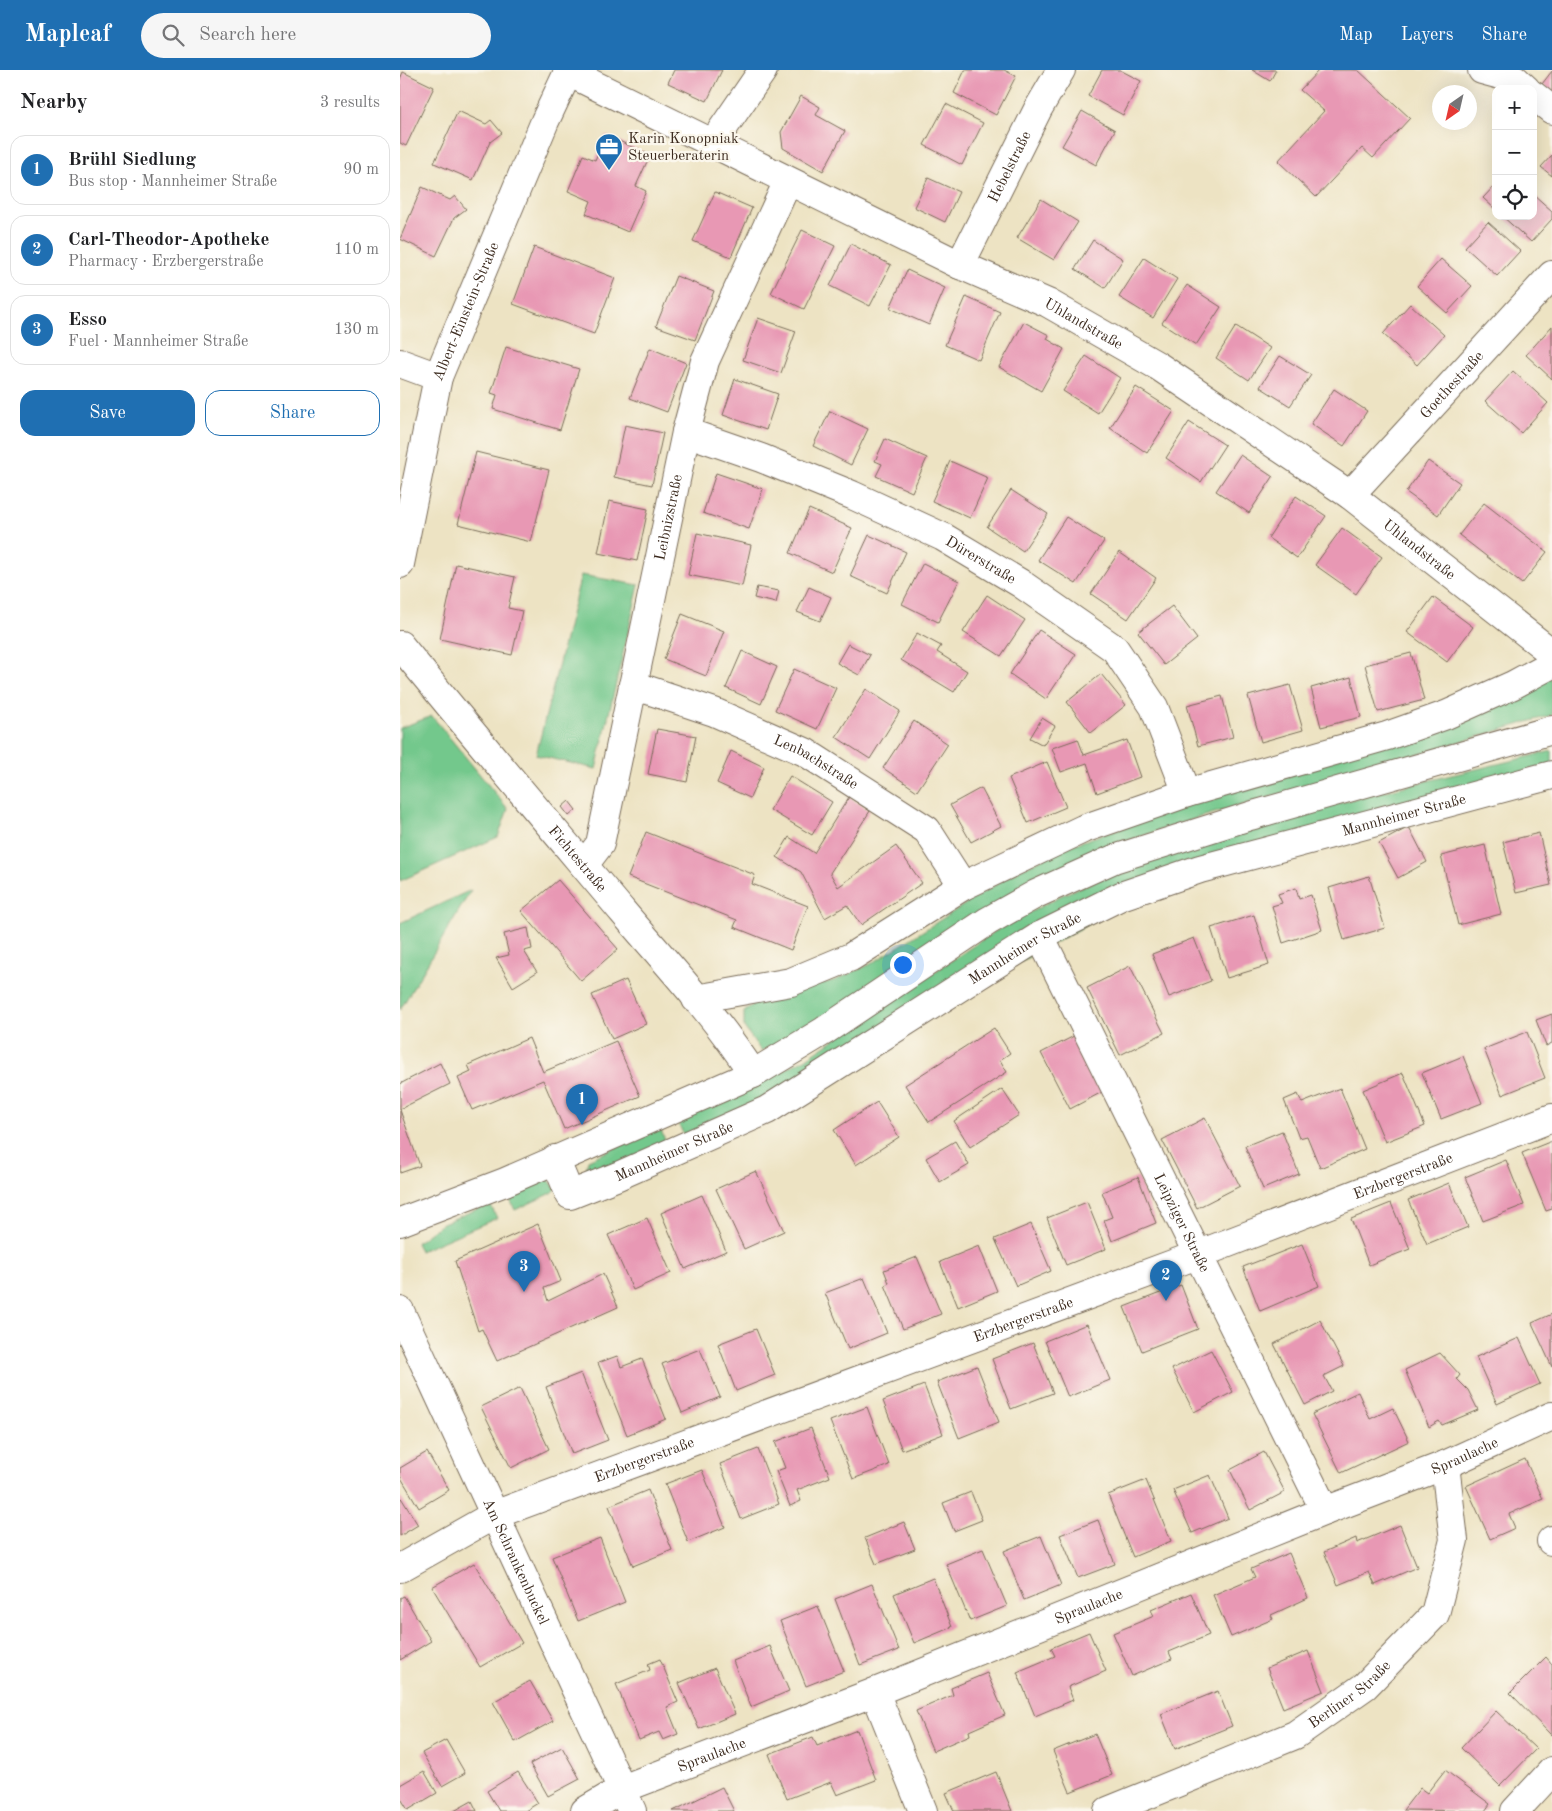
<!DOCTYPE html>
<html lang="en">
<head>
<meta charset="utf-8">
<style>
	:root { --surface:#fff; --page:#f6f6f6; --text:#202124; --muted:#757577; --line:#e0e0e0; --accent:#1f6fb2 }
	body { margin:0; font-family:"Old Standard TT",serif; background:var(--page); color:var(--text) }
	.controls { position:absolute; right:15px; top:15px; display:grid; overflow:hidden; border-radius:10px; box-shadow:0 5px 20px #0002 }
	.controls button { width:45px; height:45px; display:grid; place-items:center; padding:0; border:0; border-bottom:1px solid var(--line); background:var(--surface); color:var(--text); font:25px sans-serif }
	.compass { position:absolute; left:1032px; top:15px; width:45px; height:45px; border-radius:50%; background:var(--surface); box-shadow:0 5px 20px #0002; rotate:214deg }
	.you { position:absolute; left:502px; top:894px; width:18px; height:18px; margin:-12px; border:4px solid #fff; border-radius:50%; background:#1a73e8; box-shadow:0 0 0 8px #1a73e833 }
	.badge { display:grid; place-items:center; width:32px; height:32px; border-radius:50%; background:var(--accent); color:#fff; font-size:16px; font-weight:700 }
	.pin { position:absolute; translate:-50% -41px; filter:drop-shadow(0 1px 2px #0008) }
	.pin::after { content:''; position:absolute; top:26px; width:18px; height:15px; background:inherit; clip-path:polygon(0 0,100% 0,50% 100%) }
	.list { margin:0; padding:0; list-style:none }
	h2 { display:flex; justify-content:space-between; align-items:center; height:65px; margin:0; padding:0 20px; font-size:21px }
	h2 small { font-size:16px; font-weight:400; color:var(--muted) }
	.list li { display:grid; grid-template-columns:32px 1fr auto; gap:15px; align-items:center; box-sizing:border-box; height:70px; margin:0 10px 10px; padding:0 10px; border:1px solid var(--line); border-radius:15px }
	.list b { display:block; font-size:19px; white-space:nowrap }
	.list p { margin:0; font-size:16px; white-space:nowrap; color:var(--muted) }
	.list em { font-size:16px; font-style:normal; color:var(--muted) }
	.actions { display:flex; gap:10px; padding:15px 20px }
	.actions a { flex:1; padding:11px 0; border:1px solid var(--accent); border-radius:15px; text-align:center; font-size:18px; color:var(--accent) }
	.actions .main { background:var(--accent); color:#fff }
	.icon { flex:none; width:28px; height:28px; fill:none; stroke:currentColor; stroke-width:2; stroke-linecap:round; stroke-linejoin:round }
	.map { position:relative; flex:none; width:1152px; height:1741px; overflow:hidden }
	header { display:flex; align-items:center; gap:30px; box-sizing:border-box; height:70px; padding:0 25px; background:var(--accent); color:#fff }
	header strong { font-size:24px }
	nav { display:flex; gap:28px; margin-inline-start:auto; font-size:18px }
	.search { width:350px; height:45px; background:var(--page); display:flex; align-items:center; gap:12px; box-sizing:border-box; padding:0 18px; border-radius:28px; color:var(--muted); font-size:19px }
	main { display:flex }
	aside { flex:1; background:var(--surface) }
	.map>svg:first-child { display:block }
</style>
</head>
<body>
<header>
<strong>Mapleaf</strong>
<div class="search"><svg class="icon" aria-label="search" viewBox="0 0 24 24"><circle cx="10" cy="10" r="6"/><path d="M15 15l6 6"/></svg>Search here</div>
<nav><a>Map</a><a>Layers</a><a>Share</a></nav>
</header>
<main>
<aside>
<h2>Nearby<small>3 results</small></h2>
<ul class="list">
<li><span class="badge">1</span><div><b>Brühl Siedlung</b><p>Bus stop · Mannheimer Straße</p></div><em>90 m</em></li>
<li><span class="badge">2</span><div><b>Carl-Theodor-Apotheke</b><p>Pharmacy · Erzbergerstraße</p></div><em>110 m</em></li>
<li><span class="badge">3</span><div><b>Esso</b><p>Fuel · Mannheimer Straße</p></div><em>130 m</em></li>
</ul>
<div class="actions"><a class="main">Save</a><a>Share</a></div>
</aside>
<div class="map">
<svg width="1152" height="1741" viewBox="0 0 1152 1741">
	<rect width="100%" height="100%" fill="#fbf7ec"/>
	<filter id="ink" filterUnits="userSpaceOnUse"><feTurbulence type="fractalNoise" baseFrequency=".02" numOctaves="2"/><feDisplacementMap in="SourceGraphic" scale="10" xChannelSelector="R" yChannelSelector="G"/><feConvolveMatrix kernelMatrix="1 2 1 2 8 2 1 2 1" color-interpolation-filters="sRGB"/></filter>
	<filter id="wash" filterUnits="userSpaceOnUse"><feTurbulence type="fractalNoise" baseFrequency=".0096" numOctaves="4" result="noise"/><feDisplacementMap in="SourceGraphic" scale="20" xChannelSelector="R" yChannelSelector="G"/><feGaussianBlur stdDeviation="1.12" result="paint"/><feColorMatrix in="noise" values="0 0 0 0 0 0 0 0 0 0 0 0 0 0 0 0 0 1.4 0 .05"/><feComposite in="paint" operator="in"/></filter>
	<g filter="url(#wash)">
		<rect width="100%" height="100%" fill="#ede3c3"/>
		<path fill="#73c88c" stroke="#577955" d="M181 505 239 515 196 699 136 685Z
			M1152 607V645L794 749 708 777 390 967 361 981 344 957V942L358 931 436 910 471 894 619 800 672 775Z
			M32 646 108 739 98 767 0 811V658Z
			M1152 681V694L810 787 370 1030 285 1068 277 1050 355 1015 405 989 594 862 660 826 719 801 815 769 964 726Z
			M71 820 0 940V853Z
			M260 1058 267 1075 192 1106 186 1101 188 1090Z
			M148 1109 156 1119 152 1123 115 1140 108 1125Z
			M90 1134 97 1148 20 1181 16 1173 43 1153Z"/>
		<g id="blocks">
			<path fill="#e898b4" d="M274 0H322L307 31 268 13Z
				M565 0H604L616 6 596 45 554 23Z
				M702 0H720L741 11 723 45 688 26Z
				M852 0H876L870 11Z
				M919 0H958L1010 48 973 88 962 78 916 127 878 91 924 41 900 20Z
				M1152 1V23L1142 14Z
				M3 2 34 17 6 76 0 73V9Z
				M401 26 420 37 416 45 445 61 423 101 383 78 381 62Z
				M546 34 583 53 562 95 524 75Z
				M58 41 86 54 91 50 102 63 90 72 73 110 34 93Z
				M682 41 715 60 696 95 662 76Z
				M206 65 250 85 236 116 246 121 228 162 186 144 191 131 168 121 183 85 195 90Z
				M1152 85V106L1141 97Z
				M528 108 559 122 545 152 514 137Z
				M1096 114V140L1083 128Z
				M22 117 50 130 55 126 66 139 54 148 36 186 0 169Z
				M315 122 352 138 331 187 293 171Z
				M1133 124 1152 141V149L1131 172 1102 146H1133Z
				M641 129 678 152 654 190 617 168Z
				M1088 152 1120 181 1097 206 1065 177Z
				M402 160 435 176 404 239 371 223Z
				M693 170 723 189 705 218 675 199Z
				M451 174 491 195 470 236 430 216Z
				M134 177 215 208 194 264 113 234Z
				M744 188 777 209 753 248 719 227Z
				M1041 189 1072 216 1047 243 1017 216Z
				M507 200 545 218 529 255 490 238Z
				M276 206 314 221 295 270 256 256Z
				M787 215 821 237 796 275 762 253Z
				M566 227 600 242 579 290 545 275Z
				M1010 234 1044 265 1017 295 983 264Z
				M358 248 396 261 381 303 343 290Z
				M624 252 649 265 647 269 664 279 641 321 599 297Z
				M836 256 870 278 849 310 816 288Z
				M1152 256V309L1126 285Z
				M106 277 179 299 160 360 93 339 97 325 91 323Z
				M250 278 286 293 267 342 230 328Z
				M686 286 720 308 698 343 663 321Z
				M880 286 911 305 890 336 860 317Z
				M1113 301 1148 333 1121 363 1085 331Z
				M335 309 378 324 366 360 323 345Z
				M736 317 774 341 747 383 710 358Z
				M934 319 967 341 944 376 911 354Z
				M430 341 468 359 451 395 413 376Z
				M789 352 825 375 801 412 766 388Z
				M225 355 263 363 252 415 214 407Z
				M485 369 527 388 512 422 476 406 482 394 475 391Z
				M76 382 149 400 131 472 58 454Z
				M840 385 873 407 849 443 816 421Z
				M550 391 588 408 570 448 532 431Z
				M1028 391 1060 413 1038 445 1006 422Z
				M316 403 363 419 349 459 303 443Z
				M611 420 648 444 623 481 587 457Z
				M896 426 926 446 897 488 868 468Z
				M209 431 248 439 237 491 198 483Z
				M1084 433 1147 482 1122 514 1059 465Z
				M409 439 452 458 432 502 390 483Z
				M666 447 704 471 676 514 638 490Z
				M942 458 982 487 956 524 915 495Z
				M297 463 351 475 342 516 288 505Z
				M469 465 506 482 487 523 450 506Z
				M719 482 756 508 728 549 691 524Z
				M523 493 559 511 538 552 502 534Z
				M56 494 115 507 108 538 122 541 112 585 40 569Z
				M357 517 379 521 376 533 354 528Z
				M409 517 431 527 420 551 397 542Z
				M587 525 625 550 601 586 563 562Z
				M1033 527 1073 557 1047 592 1007 562Z
				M772 536 797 569 764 595 738 562Z
				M282 544 324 561 306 606 264 589Z
				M639 560 676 584 646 629 610 604Z
				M517 563 541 576 537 582 567 601 554 622 501 590Z
				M448 574 470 585 459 605 437 593Z
				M342 581 377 597 361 634 326 618Z
				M1011 583 1024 630 978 642 965 595Z
				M394 599 436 618 417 659 375 640Z
				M701 604 726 635 691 663 667 632Z
				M951 607 961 647 921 657 911 618Z
				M890 615 903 660 861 672 848 626Z
				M466 619 500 641 470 689 436 667Z
				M822 626 833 667 798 676 787 635Z
				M642 648 655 656 643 675 630 668Z
				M514 651 548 674 517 721 483 698Z
				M257 659 296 666 287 712 248 704Z
				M678 669 684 685 727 670 740 707 697 723 687 693 661 702 652 678Z
				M331 681 364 697 350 728 317 713Z
				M647 692 666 737 628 753 609 708Z
				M390 706 432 732 412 765 370 740Z
				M581 718 601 756 571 772 550 735Z
				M449 727 470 741 430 803 438 817 496 776 522 813 461 855 447 835 425 848 401 802 377 787 389 767 414 783Z
				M169 731 176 740 169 746 162 737Z
				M1009 757 1027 792 998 808 979 773Z
				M246 762 355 805 352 814 408 836 391 880 334 857 337 850 228 807Z
				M1139 763 1151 815 1116 823 1103 772Z
				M1085 775 1101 844 1058 855 1041 786Z
				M969 806 985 858 944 870 929 818Z
				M158 810 218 879 181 911 121 841Z
				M896 818 899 829 911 825 922 860 883 873 872 836 882 833 878 824Z
				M854 845 869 895 827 908 811 858Z
				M128 858 132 879 124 881 137 902 113 917 96 888 109 885 104 864Z
				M794 868 811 911 769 927 752 884Z
				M730 896 764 963 720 985 687 918Z
				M226 910 246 954 212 969 192 925Z
				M1152 944V973L1146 976 1136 950Z
				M594 958 610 983 600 990 607 1002 529 1052 505 1015Z
				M1127 962 1145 1008 1102 1025 1084 979Z
				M674 966 704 1021 670 1039 641 983Z
				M129 968 143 1002 216 971 240 1026 164 1059 143 1010 72 1040 58 1008 71 1002 68 995Z
				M1063 986 1082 1033 1041 1049 1022 1003Z
				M40 993 50 1014 0 1039V1014Z
				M1003 1003 1025 1056 985 1072 963 1020Z
				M940 1018 965 1079 920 1098 907 1066 899 1068 884 1030 898 1024 902 1033Z
				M602 1019 619 1045 570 1077 554 1051Z
				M477 1032 499 1067 456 1095 434 1060Z
				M0 1040 20 1096 0 1103Z
				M805 1048 840 1116 797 1138 762 1070Z
				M882 1061 899 1104 863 1119 845 1076Z
				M555 1071 569 1095 540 1112 526 1088Z
				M1152 1071V1139L1146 1141 1122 1083Z
				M1106 1090 1124 1135 1083 1151 1065 1107Z
				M356 1101 384 1161 344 1179 316 1119Z
				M738 1107 756 1153 712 1171 704 1150 712 1147 702 1122Z
				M1049 1113 1068 1157 1027 1174 1008 1130Z
				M302 1125 326 1181 285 1199 261 1143Z
				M687 1132 706 1179 666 1195 647 1148Z
				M991 1133 1010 1179 969 1195 951 1149Z
				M247 1148 271 1203 233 1220 208 1165Z
				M138 1154 161 1211 144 1218 148 1231 203 1204 218 1237 97 1291 82 1259 78 1261 55 1191Z
				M631 1154 651 1201 616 1216 595 1169Z
				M902 1174 919 1216 860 1241 843 1197Z
				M579 1176 597 1221 558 1237 540 1192Z
				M517 1187 541 1244 503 1259 485 1215 489 1213 484 1200Z
				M464 1208 487 1263 448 1279 425 1223Z
				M781 1215 798 1259 742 1281 724 1237Z
				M1152 1244V1297L1132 1253Z
				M920 1250 944 1296 924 1306 932 1321 905 1335 874 1274Z
				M687 1254 710 1310 668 1327 645 1271Z
				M356 1259 375 1305 336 1321 318 1274Z
				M1119 1268 1140 1314 1097 1334 1076 1287Z
				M633 1273 653 1323 611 1339 592 1289Z
				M300 1279 320 1327 282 1343 262 1294Z
				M811 1280 833 1322 794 1342 772 1299Z
				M1040 1283 1060 1305 1057 1309 1068 1320 1078 1340 1042 1355 1039 1351 1029 1357 1005 1300Z
				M217 1286 221 1297 242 1289 266 1349 227 1365 198 1293Z
				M577 1296 599 1352 559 1368 537 1312Z
				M181 1303 208 1370 172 1384 146 1317Z
				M524 1315 543 1364 502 1380 483 1331Z
				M120 1318 149 1379 111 1398 81 1337Z
				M958 1322 970 1349 993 1338 1009 1371 941 1403 912 1344Z
				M467 1337 489 1395 453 1409 430 1351Z
				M411 1358 430 1407 397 1420 401 1431 390 1436 376 1401 385 1398 375 1372Z
				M358 1379 379 1434 341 1449 320 1394Z
				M27 1382 49 1420 19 1438 0 1406V1398Z
				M864 1382 885 1422 850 1440 830 1400Z
				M1125 1389 1143 1429 1109 1444 1115 1458 1090 1469 1066 1416Z
				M302 1400 325 1457 288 1472 265 1414Z
				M810 1405 828 1448 792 1463 773 1420Z
				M746 1410 771 1471 733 1487 708 1425Z
				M248 1420 272 1480 233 1496 209 1436Z
				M571 1422 582 1450 554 1461 543 1433Z
				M0 1426 18 1455 0 1466Z
				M698 1450 715 1494 678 1508 660 1465Z
				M504 1452 515 1479 476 1494 465 1468Z
				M1000 1455 1017 1497 975 1515 969 1502 938 1515 924 1482 956 1468 957 1473Z
				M641 1466 661 1515 624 1530 604 1481Z
				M200 1468 225 1532 178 1551 152 1487Z
				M583 1479 607 1536 570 1551 546 1494Z
				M889 1483 908 1528 871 1545 873 1549 831 1567 813 1525 855 1507 851 1499Z
				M74 1493 122 1573 80 1597 32 1517Z
				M533 1508 552 1557 514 1573 494 1524Z
				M472 1514 499 1580 460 1595 435 1529Z
				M791 1523 809 1565 769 1582 772 1589 732 1606 713 1563 754 1546 751 1540Z
				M4 1526 31 1571 0 1590V1528Z
				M418 1536 444 1601 406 1616 380 1551Z
				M689 1562 706 1601 668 1617 673 1630 635 1646 617 1602 655 1586 651 1578Z
				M370 1576 389 1621 351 1637 333 1591Z
				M908 1581 924 1621 883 1638 867 1598Z
				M1146 1587 1152 1594V1666L1110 1623Z
				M260 1589 278 1632 267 1637 278 1664 263 1670 259 1662 239 1670 216 1614 250 1600 248 1594Z
				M315 1598 335 1644 299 1659 279 1613Z
				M587 1603 605 1645 569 1661 570 1665 533 1681 516 1641 553 1625 551 1618Z
				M130 1611 153 1651 115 1672 93 1632Z
				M818 1621 832 1656 775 1679 761 1644Z
				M1096 1641 1136 1679 1100 1716 1061 1678Z
				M457 1660 476 1710 437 1725 431 1712 387 1729 369 1684 413 1667 417 1676Z
				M695 1664 712 1705 670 1722 653 1681Z
				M46 1670 65 1703 42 1716 22 1683Z
				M162 1677 180 1709 148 1726 130 1694Z
				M1045 1700 1090 1734 1085 1741 1003 1740 1020 1718 1027 1723Z
				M24 1701 37 1723 8 1740 0 1727V1715Z
				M118 1702 138 1733 125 1741H99L87 1721Z
				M596 1702 612 1741H554L546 1723Z
				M322 1717 334 1741H273Z
				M72 1731 77 1741H54Z"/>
		</g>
	</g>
	<g filter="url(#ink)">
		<use href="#blocks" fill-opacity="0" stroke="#796b58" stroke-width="1"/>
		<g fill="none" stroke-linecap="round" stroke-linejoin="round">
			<g stroke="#796b58" stroke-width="30">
				<g id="minor">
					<path d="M1082 0 1115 9 1126 19"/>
					<path id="s1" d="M168 2 560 195 648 233 758 296 950 425 1152 583"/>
					<path d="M1133 25 1152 40"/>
					<path d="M313 73 363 0"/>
					<path id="s2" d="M560 195 638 39 661 0"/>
					<path d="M0 293 38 307"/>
					<path id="s3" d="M286 362 361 388 452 425 543 467 620 513 715 579 754 637 787 723"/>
					<path id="s4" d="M950 425 1152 205"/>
					<path id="s5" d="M0 494 38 307 145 51 169 0"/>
					<path id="s6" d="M0 575C73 665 148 753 223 842 267 894 316 946 353 1004"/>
					<path id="s7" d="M233 615 314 642 405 682 527 760 563 816"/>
					<path id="s8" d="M184 795 200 774 286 362 305 291 388 111"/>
					<path id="s9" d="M640 866 925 1441"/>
					<path d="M296 929 391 912 451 887 563 816 683 759 787 723 987 666 1046 645 1113 615 1152 594"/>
					<path id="s10" d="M155 1089 170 1125 218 1106 367 1040 640 866 721 826 800 799 1152 705"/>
					<path id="s11" d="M0 1241 232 1741"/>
					<path d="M1151 1471 1152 1470"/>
					<path id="s12" d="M0 1498 94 1445 797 1185 1152 1048"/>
					<path d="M475 1622 523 1741"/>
					<path id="s13" d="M185 1741 222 1719 475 1622 925 1441 1045 1395 1152 1346"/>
					<path id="s14" d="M708 1741 895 1665 965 1616 1035 1544 1054 1470 1045 1395"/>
					<path d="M1115 1741 1152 1701"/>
				</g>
			</g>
			<g stroke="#796b58" stroke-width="30">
				<path id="major" d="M0 1152 105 1112 353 1004 424 961 588 851 636 824 714 789 850 746 1152 660"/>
			</g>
			<use href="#minor" stroke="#fff" stroke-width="28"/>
			<use href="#major" stroke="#fff" stroke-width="28"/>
		</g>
	</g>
	<defs>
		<g id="office-pin" transform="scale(1.4375)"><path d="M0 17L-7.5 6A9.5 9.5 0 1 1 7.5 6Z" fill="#1f6fb2" stroke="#fbf7ec"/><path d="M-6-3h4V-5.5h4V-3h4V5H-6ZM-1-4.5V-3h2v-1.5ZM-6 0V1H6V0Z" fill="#fff"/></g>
	</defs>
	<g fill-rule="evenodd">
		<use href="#office-pin" x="209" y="77"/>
	</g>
	<g text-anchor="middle" stroke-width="4.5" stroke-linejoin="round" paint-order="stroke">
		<g font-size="15" fill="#3b2a1e" stroke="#fbf7ec" text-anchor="start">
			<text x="228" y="73">Karin Konopniak<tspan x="228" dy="17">Steuerberaterin</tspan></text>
		</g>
		<g font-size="15" fill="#3b2a1e" stroke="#fbf7ec">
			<text dy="5" stroke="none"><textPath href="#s2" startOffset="110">Hebelstraße</textPath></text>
			<text dy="5" stroke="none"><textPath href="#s5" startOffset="262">Albert-Einstein-Straße</textPath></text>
			<text dy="5" stroke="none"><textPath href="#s1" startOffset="574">Uhlandstraße</textPath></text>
			<text dy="5" stroke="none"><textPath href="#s4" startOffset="150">Goethestraße</textPath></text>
			<text dy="5" stroke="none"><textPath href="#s8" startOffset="360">Leibnizstraße</textPath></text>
			<text dy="5" stroke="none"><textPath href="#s1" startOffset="979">Uhlandstraße</textPath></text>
			<text dy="5" stroke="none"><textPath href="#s3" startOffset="322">Dürerstraße</textPath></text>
			<text dy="5" stroke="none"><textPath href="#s7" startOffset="199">Lenbachstraße</textPath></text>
			<text dy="5" stroke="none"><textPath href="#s10" startOffset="962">Mannheimer Straße</textPath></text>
			<text dy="5" stroke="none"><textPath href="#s6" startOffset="278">Fichtestraße</textPath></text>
			<text dy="5" stroke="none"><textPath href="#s10" startOffset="558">Mannheimer Straße</textPath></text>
			<text dy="5" stroke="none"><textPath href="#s10" startOffset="152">Mannheimer Straße</textPath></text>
			<text dy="5" stroke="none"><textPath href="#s12" startOffset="1078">Erzbergerstraße</textPath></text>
			<text dy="5" stroke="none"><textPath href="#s9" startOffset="320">Leipziger Straße</textPath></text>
			<text dy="5" stroke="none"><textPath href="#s12" startOffset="672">Erzbergerstraße</textPath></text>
			<text dy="5" stroke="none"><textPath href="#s13" startOffset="949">Spraulache</textPath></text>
			<text dy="5" stroke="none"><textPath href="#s12" startOffset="268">Erzbergerstraße</textPath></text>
			<text dy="5" stroke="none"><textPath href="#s11" startOffset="276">Am Schrankenbuckel</textPath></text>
			<text dy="5" stroke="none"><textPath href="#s13" startOffset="544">Spraulache</textPath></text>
			<text dy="5" stroke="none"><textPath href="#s14" startOffset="270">Berliner Straße</textPath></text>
			<text dy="5" stroke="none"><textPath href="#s13" startOffset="139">Spraulache</textPath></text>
		</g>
	</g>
</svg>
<div class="controls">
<button>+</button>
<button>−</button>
<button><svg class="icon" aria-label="locate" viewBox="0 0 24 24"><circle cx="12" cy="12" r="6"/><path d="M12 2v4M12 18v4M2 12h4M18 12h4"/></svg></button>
</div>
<svg class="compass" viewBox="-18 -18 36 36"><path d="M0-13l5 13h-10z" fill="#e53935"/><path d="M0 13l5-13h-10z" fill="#757577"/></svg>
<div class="you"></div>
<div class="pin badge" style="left:182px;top:1055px">1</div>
<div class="pin badge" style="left:766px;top:1231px">2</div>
<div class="pin badge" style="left:124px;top:1222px">3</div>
</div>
</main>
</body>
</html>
